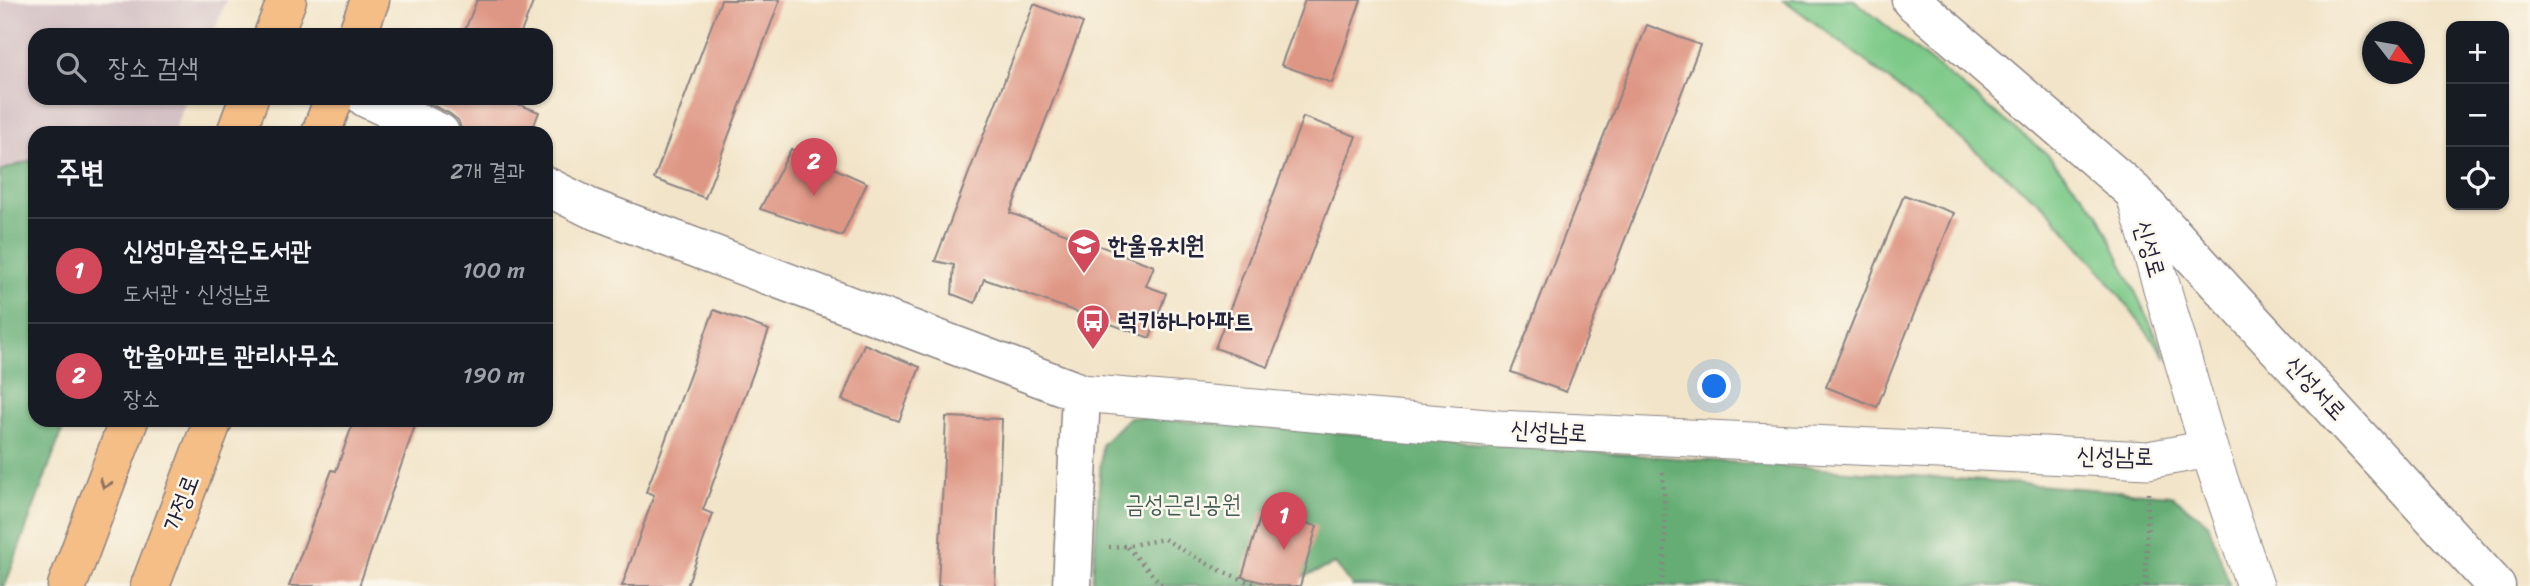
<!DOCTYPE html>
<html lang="ko">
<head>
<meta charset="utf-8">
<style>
	:root { --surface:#171b24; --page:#20242c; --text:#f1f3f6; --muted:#9ea1a6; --line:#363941; --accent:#d1495b }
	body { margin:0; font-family:Sriracha,"Poor Story",sans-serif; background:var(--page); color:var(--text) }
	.controls { position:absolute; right:21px; top:21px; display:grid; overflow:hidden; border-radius:14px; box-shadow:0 2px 5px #0004 }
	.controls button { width:63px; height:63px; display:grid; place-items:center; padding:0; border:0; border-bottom:2px solid var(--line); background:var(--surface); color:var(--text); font:35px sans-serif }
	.compass { position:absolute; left:2362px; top:21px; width:63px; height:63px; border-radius:50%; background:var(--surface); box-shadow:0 2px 5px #0004; rotate:121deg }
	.you { position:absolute; left:1715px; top:387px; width:24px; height:24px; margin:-18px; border:5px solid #fff; border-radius:50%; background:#1a73e8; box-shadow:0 0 0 10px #1a73e833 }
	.badge { display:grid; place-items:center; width:46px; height:46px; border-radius:50%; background:var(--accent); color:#fff; font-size:23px; font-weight:700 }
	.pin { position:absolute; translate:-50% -58px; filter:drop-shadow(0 2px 4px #0008) }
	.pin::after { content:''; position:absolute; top:37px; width:24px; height:21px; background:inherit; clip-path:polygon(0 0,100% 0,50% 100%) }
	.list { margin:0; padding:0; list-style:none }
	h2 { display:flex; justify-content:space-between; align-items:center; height:91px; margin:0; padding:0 28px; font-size:30px }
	h2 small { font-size:23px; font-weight:400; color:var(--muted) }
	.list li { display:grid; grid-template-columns:46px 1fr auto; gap:21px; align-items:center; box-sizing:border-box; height:105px; padding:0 28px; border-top:2px solid var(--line) }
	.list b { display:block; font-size:26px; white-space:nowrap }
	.list p { margin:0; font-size:23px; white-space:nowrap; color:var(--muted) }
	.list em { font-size:23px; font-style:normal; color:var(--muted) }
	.icon { flex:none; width:38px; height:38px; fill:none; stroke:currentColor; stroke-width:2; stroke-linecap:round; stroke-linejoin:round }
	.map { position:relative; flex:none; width:2530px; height:586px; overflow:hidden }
	.search { position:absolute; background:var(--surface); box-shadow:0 2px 5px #0004; left:28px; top:28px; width:525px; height:77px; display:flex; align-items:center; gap:18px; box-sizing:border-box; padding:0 24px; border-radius:21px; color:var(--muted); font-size:26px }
	.panel { position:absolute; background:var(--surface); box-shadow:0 2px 5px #0004; left:28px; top:126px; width:525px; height:301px; border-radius:21px }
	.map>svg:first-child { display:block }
</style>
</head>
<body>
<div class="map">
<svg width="2530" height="586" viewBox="0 0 2530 586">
	<rect width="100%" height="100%" fill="#fbf7ec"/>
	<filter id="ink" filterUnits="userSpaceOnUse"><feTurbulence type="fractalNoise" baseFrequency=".0143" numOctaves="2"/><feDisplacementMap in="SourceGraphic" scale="14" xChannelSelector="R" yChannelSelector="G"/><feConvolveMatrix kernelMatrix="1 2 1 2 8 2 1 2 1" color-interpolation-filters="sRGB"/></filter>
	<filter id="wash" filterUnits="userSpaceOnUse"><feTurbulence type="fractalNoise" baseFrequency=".00686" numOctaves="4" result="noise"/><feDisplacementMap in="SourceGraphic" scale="28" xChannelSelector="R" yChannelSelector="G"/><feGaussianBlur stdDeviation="1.57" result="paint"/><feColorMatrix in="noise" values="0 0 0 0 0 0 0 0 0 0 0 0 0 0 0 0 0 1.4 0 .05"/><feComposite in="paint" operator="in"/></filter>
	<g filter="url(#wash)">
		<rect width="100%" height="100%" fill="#f2e4c8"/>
		<path fill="#d2bec2" d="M0 0H226L213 35H35V98H187L173 133H35V159L0 171Z"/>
		<path fill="#7cc988" stroke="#4f7662" stroke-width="2" d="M1784 0H1854L2047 154 2098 213 2167 359 2103 274 2047 209 1864 60Z"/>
		<path fill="#65ad74" stroke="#446858" stroke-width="2" d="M35 159V420H66L5 586H0V171Z
			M1129 417 2171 495 2208 523 2230 586H1352L1335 564 1279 586H1092L1102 444Z"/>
		<g id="blocks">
			<path fill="#df9785" d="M477 0H534L520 35H463Z
				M721 0H780L705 198 654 179Z
				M1305 0H1361L1332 83 1281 65Z
				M1034 4 1083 23 1010 213 1154 266 1146 286 1166 293 1150 338 984 279 975 303 952 294 954 265 935 261Z
				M1647 25 1700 45 1566 392 1511 372Z
				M417 98H502L539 112 531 133H473L461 128 458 120 449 113Z
				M1303 117 1356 136 1268 367 1215 348Z
				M791 149 867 183 842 236 760 209Z
				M1904 195 1954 213 1877 407 1826 387Z
				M714 310 769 330 703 510 713 514 687 586H622L654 495 646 492Z
				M864 344 920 367 899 421 842 400Z
				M946 417 1002 419 995 586H938Z
				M354 420H417L359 586H289L332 470 336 471Z
				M1262 511 1317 526 1300 586H1277L1242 577Z"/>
		</g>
	</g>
	<g filter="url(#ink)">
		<use href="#blocks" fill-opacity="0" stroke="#8a8382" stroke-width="2"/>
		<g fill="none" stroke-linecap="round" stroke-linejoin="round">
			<g stroke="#8a8382" stroke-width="39">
				<path id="minor" d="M2134 192 2209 449 2255 586
					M1081 393 1499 429 2148 460 2209 449"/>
			</g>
			<g stroke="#8a8382" stroke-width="41">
				<path id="tertiary" d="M1911 0 2134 192 2496 586
					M366 98 440 133
					M546 186 590 208 1081 393 1072 586"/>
			</g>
			<g stroke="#8a8382" stroke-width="41">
				<path id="primary" d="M273 35 287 0
					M357 35 370 0
					M236 133 249 98
					M321 133 334 98
					M67 586 129 420
					M150 586 213 420"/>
			</g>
			<path stroke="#8a8382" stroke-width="4.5" stroke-dasharray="2 5" stroke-linecap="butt" d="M1109 547 1126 546 1164 539 1217 569 1258 586
				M1127 547 1163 586
				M1661 586C1668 548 1664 510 1663 472
				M2146 586 2148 492"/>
			<use href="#minor" stroke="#fff" stroke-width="37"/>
			<use href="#tertiary" stroke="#fff" stroke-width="38"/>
			<use href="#primary" stroke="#f6be87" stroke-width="38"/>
		</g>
		<defs><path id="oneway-chevron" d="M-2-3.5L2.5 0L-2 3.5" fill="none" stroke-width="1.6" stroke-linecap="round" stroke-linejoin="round" transform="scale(1.75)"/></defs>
		<use stroke="#8c7061" href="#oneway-chevron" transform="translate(105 484) rotate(110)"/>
	</g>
	<defs>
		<g id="school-pin" transform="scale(1.75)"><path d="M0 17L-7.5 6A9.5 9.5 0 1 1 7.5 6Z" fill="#d1495b" stroke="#fbf7ec"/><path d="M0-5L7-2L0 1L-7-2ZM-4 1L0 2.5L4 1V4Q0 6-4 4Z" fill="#fff"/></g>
		<g id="bus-pin" transform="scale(1.75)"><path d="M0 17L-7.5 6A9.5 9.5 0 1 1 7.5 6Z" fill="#d1495b" stroke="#fbf7ec"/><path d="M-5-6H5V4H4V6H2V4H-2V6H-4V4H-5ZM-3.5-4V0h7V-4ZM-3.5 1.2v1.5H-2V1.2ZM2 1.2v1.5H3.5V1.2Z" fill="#fff"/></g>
	</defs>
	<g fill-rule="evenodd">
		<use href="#school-pin" x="1084" y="245"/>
		<use href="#bus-pin" x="1093" y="321"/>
	</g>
	<g text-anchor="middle" stroke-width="5" stroke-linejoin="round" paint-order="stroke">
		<g font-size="24" font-weight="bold" fill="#22223b" stroke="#fbf7ec" text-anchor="start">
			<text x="1108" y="253">한울유치원</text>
			<text x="1118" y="329">럭키하나아파트</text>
		</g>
		<g font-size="24" fill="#22223b" stroke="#fbf7ec">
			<text transform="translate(2150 249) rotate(74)" y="8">신성로</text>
			<text transform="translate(2316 388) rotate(47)" y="8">신성서로</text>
			<text transform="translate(1549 431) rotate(3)" y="8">신성남로</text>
			<text transform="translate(2115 456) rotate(1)" y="8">신성남로</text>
			<text transform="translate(181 503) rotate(-69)" y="8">가정로</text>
		</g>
		<g font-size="24" fill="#425c56" stroke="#fbf7ec">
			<text x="1183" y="512">금성근린공원</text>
		</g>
	</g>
</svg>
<div class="controls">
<button>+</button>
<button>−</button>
<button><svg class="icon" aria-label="locate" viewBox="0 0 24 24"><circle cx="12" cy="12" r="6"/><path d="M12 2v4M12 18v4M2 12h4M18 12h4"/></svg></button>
</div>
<svg class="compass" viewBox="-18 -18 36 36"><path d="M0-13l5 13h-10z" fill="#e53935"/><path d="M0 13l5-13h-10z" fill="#9ea1a6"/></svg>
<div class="you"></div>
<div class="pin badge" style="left:1284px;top:550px">1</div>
<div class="pin badge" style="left:814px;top:196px">2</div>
<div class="search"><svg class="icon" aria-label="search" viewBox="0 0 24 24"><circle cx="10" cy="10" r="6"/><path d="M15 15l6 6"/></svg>장소 검색</div>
<section class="panel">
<h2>주변<small>2개 결과</small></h2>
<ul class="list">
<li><span class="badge">1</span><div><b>신성마을작은도서관</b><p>도서관 · 신성남로</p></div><em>100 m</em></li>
<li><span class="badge">2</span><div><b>한울아파트 관리사무소</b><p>장소</p></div><em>190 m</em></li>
</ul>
</section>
</div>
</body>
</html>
